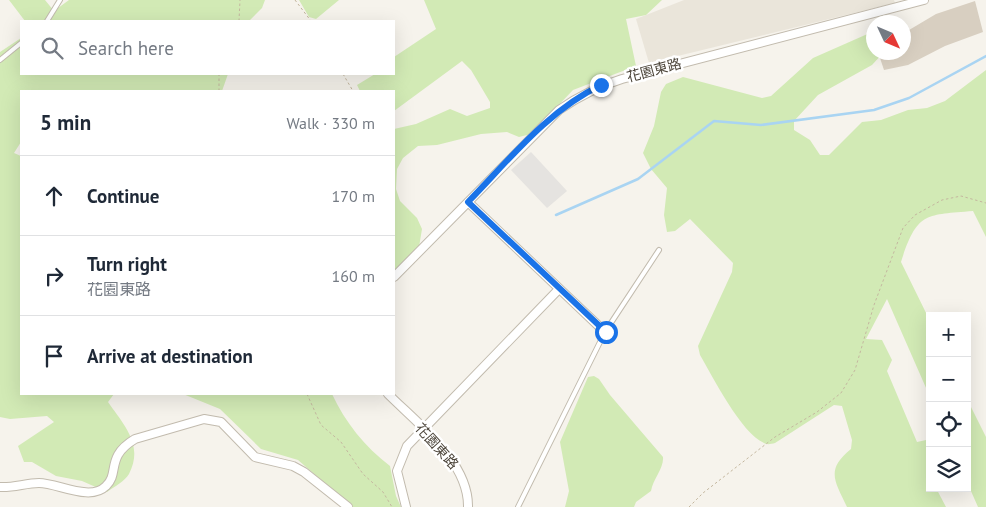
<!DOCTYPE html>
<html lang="en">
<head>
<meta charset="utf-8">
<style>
	:root { --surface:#fff; --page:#f2f2f3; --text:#1f2937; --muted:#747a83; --line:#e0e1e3 }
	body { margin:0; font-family:"PT Sans","Noto Sans TC",sans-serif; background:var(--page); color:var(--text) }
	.controls { position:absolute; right:15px; bottom:15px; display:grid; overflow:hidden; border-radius:0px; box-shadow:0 5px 20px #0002 }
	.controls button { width:45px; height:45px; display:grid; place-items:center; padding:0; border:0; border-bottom:1px solid var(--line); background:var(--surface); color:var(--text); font:25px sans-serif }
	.compass { position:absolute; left:866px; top:15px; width:45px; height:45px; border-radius:50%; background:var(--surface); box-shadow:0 5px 20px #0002; rotate:134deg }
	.stop { position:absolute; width:15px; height:15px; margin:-11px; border:4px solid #1a73e8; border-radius:50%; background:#fff }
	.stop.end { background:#1a73e8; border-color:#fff; box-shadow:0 1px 5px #0008 }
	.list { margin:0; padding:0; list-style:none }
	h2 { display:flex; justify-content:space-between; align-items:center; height:65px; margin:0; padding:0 20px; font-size:21px }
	h2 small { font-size:16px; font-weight:400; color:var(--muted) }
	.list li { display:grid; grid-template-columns:32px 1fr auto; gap:15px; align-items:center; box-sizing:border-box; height:80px; padding:0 20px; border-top:1px solid var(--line) }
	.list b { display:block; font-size:19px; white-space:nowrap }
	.list p { margin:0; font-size:16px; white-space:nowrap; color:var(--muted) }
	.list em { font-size:16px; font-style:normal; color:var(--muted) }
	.icon { flex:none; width:28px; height:28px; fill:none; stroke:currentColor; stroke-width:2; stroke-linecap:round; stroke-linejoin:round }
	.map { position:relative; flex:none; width:986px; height:507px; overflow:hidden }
	.search { position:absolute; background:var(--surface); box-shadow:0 5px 20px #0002; left:20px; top:20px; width:375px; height:55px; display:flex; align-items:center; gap:12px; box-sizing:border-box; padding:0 18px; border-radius:0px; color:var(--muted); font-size:19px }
	.panel { position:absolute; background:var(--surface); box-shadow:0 5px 20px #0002; left:20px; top:90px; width:375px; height:305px; border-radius:0px }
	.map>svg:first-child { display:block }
</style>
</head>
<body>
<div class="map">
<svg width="986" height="507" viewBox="0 0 986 507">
	<rect width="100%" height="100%" fill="#f6f3ec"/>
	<path fill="#eae5da" d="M684 0H894L895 3 649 63 636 19Z"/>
	<path fill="#d2eab5" d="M9 0H45L54 11 69 0H265L262 8 249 21H25Z
		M299 0H339L316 19 309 17Z
		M424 0H662L646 15 626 19 636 66 573 90 531 134 519 137 507 132 481 134 437 145 418 146 403 158 397 169 396 189 400 201 417 218 422 229 418 253 394 270V129L416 124 450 109 467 116 490 108V102L471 70 462 61 394 111V91H360L357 85 375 74H394V57L436 29Z
		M872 32 874 52 883 53 872 65 818 95 794 121V130L810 140 820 155H829L862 122 881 120 908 110 927 108 945 101 986 70V237L973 211C925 215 917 212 901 262L930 321V397L887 299 866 339 882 340 892 360 887 371 917 442 926 440 930 448V468L926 470 930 477V488H936L946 507H847C835 481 825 470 851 449L852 440 842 406 834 405 775 443C771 444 767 445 764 443 741 433 713 377 700 355L698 346 732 272 733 263 690 219 675 231 667 232 664 215 667 188 651 169 643 153 654 126 661 92 666 84 683 77 762 98 771 96 813 58Z
		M21 38V74H228L222 91H21V142L14 153 21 156V394H114L108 402C124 425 144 445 129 474 125 481 114 487 107 492L82 481 56 476 32 462H24L18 446 54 422 47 416 10 419 0 417V52Z
		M594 376 599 379 610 395 663 457C664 468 653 479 651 491L636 502 634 507H565L569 491 560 442 588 377Z
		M183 394H332C345 422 365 447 390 466L396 496 401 507H352L298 460 261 449 220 409Z
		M967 399 986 437V507H978L967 482Z"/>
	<path fill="#e5e3e0" d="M531 152 567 191 547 208 511 170Z"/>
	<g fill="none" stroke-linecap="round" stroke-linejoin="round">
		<path stroke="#a9d4f2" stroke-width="2.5" d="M556 215 638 179 714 121 761 125 874 110 909 98 986 56"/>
	</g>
	<path fill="#d8cfc1" d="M975 1 983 32 945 46 908 65 884 70 878 52H904V33L936 14Z"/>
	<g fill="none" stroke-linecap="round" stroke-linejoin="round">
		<g stroke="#c2bbae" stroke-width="6">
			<path id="service" d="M47 21 60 0
				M0 60 21 43
				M518 507 605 332 659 250"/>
		</g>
		<g stroke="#c2bbae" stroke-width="10">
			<path id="minor" d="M468 202 605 332
				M394 277 559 110C579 96 599 86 622 79L924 0
				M388 394C418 424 469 462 468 507
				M0 487C13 488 26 483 39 483 58 483 90 502 106 486 120 473 105 457 135 439L204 419 221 422 255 457 293 466 304 472 348 507
				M406 507 397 471 407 446 559 289"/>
		</g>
		<path stroke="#c4b79f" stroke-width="1" stroke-dasharray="2.5 2.5" stroke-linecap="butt" d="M295 0 311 21
			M239 21 240 0
			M343 74 353 91
			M219 91V74
			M307 394 321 425 341 442 363 474 383 492 392 507
			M689 507 703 493 775 437 817 412 841 393 855 370 874 305 903 228 915 215 942 200 961 196 986 203"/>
		<use href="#service" stroke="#fff" stroke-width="4"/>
		<use href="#minor" stroke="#fff" stroke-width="8"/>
	</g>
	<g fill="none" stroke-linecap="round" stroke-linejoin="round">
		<path stroke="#1a73e8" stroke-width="6" d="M601 85C547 111 509 160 468 202L606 332"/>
	</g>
	<g text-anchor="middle" stroke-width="5" stroke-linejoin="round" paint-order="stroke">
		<g font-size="14" fill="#4b4439" stroke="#fff">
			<text transform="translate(654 70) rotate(-15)" y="5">花園東路</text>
			<text transform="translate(437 446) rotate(48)" y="5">花園東路</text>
		</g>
	</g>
</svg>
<div class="controls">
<button>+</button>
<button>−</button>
<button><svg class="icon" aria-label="locate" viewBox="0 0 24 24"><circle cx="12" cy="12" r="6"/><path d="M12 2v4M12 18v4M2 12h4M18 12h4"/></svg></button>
<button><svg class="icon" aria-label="layers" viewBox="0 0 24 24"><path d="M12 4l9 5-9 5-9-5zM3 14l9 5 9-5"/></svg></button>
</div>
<svg class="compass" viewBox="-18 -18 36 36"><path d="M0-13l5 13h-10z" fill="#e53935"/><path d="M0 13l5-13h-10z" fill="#747a83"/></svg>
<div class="stop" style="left:606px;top:332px"></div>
<div class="stop end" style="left:601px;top:85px"></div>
<div class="search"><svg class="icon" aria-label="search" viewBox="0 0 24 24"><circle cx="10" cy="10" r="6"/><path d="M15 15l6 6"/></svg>Search here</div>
<section class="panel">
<h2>5 min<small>Walk · 330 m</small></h2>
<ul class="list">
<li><svg class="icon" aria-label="ahead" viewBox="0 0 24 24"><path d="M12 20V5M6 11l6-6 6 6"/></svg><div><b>Continue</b></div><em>170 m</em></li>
<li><svg class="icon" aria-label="right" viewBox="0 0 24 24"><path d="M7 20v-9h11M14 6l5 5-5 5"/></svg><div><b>Turn right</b><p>花園東路</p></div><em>160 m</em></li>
<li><svg class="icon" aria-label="arrive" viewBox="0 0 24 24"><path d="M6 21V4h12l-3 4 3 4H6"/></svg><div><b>Arrive at destination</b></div></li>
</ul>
</section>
</div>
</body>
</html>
